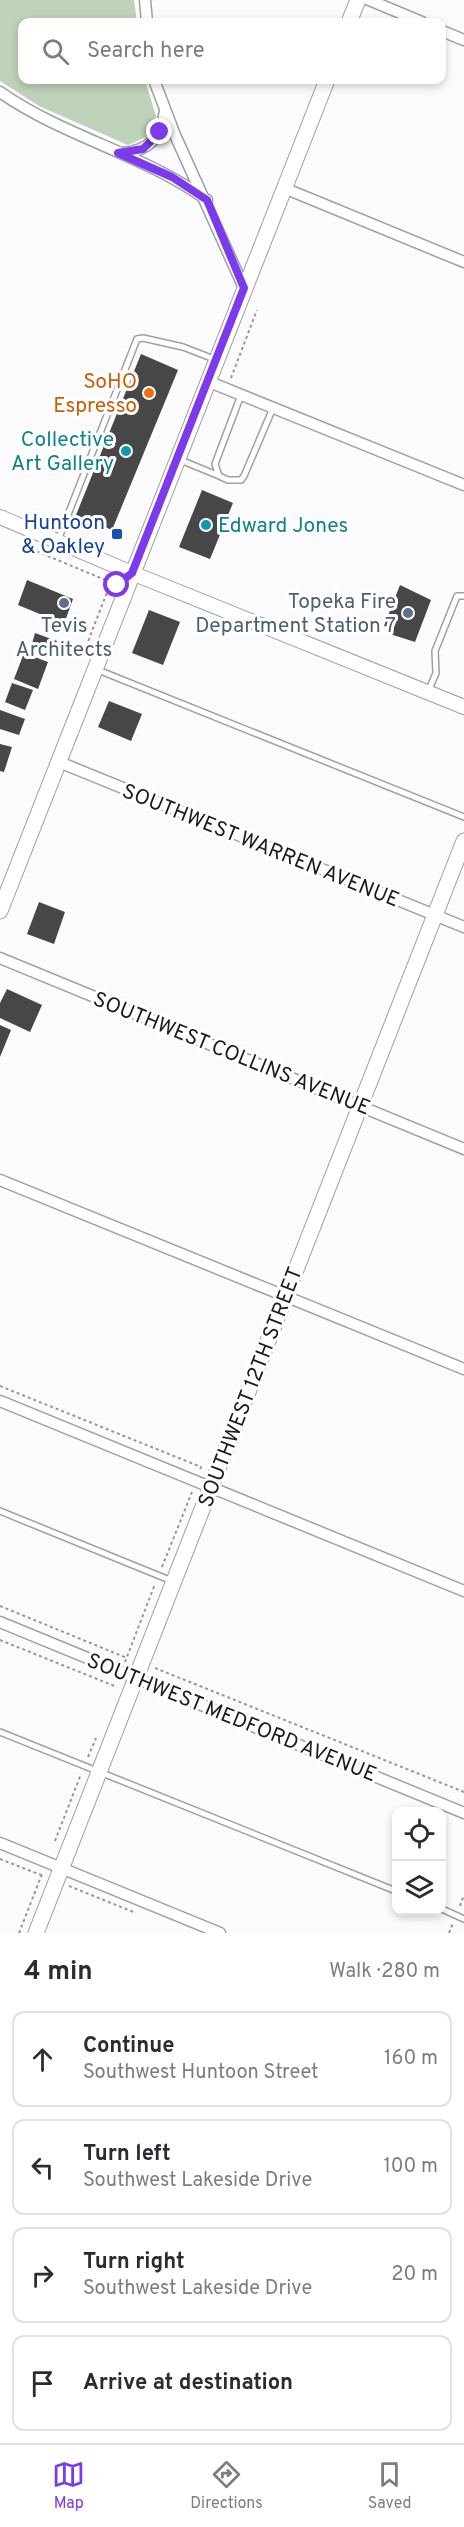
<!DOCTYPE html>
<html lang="en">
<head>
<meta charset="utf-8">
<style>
	:root { --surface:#fff; --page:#f7f7f7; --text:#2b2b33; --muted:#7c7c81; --line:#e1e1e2; --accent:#7c3aed }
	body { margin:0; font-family:Overpass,sans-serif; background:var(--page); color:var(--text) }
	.controls { position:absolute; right:18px; bottom:18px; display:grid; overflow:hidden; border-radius:12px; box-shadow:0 3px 9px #0003 }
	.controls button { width:54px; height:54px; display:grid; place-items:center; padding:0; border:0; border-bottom:2px solid var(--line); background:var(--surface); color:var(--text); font:30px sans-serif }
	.stop { position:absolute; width:18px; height:18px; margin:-14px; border:4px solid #7c3aed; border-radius:50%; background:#fff }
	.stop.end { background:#7c3aed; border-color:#fff; box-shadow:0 2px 6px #0008 }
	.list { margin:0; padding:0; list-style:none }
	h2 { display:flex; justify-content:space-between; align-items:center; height:78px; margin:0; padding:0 24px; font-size:26px }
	h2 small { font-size:20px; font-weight:400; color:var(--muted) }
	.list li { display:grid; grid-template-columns:39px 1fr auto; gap:18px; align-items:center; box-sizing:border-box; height:96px; margin:0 12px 12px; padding:0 12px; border:2px solid var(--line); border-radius:12px }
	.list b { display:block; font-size:22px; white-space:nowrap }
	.list p { margin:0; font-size:20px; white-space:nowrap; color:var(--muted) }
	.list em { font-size:20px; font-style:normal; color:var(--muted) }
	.icon { flex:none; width:33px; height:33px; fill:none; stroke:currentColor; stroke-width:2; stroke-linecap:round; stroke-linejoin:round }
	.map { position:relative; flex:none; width:464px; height:1933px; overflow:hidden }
	.search { position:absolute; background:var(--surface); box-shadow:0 3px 9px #0003; left:18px; right:18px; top:18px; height:66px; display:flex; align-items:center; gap:15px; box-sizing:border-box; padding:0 21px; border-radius:12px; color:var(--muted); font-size:22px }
	.sheet { height:510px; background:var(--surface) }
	nav { display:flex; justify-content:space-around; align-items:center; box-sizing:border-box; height:84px; border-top:2px solid var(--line); background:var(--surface); font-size:16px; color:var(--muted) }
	nav a { display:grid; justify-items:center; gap:3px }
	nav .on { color:var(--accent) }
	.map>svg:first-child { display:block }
</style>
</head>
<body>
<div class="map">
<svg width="464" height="1933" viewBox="0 0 464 1933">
	<rect width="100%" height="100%" fill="#fbfbfd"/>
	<path fill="#bed3b9" d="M0 0H134L137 22H22V80H145L156 116 148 136 128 145 39 106 0 81Z"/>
	<path fill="#474748" d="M141 354 178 370 112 530 76 515Z
		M202 490 233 503 210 559 179 547Z
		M27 580 73 599 64 624 18 605Z
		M400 585 431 600 415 642 390 634 389 627 384 626Z
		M149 610 180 622 163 665 132 653Z
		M35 633 57 641 51 658 30 651Z
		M24 653 48 662 38 689 14 679Z
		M12 683 33 690 25 710 5 702Z
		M109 701 142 714 131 741 98 727Z
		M0 710 25 719 19 735 0 729Z
		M0 744 12 747 4 772 0 771Z
		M39 902 65 912 54 944 27 934Z
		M7 989 42 1005 30 1032 0 1018V1003Z
		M0 1025 11 1030 0 1057Z"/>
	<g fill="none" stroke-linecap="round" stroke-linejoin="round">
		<g stroke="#9fa0a1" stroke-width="8">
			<path id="service" d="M241 395 215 464 219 476 228 480H241L244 476 273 408
				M178 459 217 475
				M58 540 137 339 143 338 183 347 214 359
				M98 670 464 817
				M428 692 436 673 435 651 457 596H464
				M0 1511 172 1581
				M0 1732 396 1891
				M442 1909 464 1919"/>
		</g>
		<g stroke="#9fa0a1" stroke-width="13">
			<path id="minor" d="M145 0 147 22
				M369 0 422 22
				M442 31 464 40
				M154 80 175 135 244 288
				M0 92C64 137 144 154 207 200
				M122 153C149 151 161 138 165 111
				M284 188 464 262
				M207 381 464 485
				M59 762 464 927
				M0 958 464 1149
				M0 1180 464 1369
				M0 1401 464 1591
				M0 1622 464 1813
				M0 1843 220 1933"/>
		</g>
		<g stroke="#9fa0a1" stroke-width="16">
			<path id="tertiary" d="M0 517 132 573 464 707"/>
		</g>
		<g stroke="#9fa0a1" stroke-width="17">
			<path id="secondary" d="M349 22 358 0
				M0 911 327 80
				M36 1933 464 841"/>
		</g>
		<path stroke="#979798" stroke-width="2" stroke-dasharray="3 3" stroke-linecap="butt" d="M231 378 257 310
			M31 549 115 584
			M84 652 111 582
			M0 1386 201 1467 200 1470
			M162 1567 192 1492
			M0 1606 127 1658
			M0 1640 117 1687
			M125 1662 155 1584
			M155 1668 464 1792
			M88 1757 96 1738
			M55 1841 81 1774
			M0 1859 41 1875
			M69 1886 136 1913
			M460 1906 464 1895
			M19 1933 42 1874
			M449 1933 453 1923"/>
		<use href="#service" stroke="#fff" stroke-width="5"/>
		<use href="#minor" stroke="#fff" stroke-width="10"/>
		<use href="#tertiary" stroke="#fff" stroke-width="14"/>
		<use href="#secondary" stroke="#fff" stroke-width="15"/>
	</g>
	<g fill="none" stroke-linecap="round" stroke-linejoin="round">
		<path stroke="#7c3aed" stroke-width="8" d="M117 585 132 573 244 288 207 200 172 177 118 153 143 149 160 132"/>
	</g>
	<circle fill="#e8710a" stroke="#fff" stroke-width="2" cx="149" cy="393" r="6"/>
	<g fill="#0f9aa8" stroke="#fff" stroke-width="2">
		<circle cx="126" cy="451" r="6"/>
		<circle cx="206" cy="525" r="6"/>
	</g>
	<rect fill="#1a4fb4" stroke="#fff" stroke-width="2" x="111" y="528" width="12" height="12" rx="3"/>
	<g fill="#5c6f8a" stroke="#fff" stroke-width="2">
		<circle cx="64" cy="603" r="6"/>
		<circle cx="408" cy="613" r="6"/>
	</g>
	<g text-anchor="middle" stroke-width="6" stroke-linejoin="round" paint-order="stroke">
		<g font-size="21" fill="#c56008" stroke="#fff" text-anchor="end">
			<text x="137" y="388">SoHO<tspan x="137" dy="24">Espresso</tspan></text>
		</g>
		<g font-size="21" fill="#0d838f" stroke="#fff" text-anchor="end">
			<text x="114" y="446">Collective<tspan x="114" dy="24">Art Gallery</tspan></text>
			<text x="218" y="532" text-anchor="start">Edward Jones</text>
		</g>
		<g font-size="21" fill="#164399" stroke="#fff" text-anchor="end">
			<text x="105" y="529">Huntoon<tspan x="105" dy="24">&amp; Oakley</tspan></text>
		</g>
		<g font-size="21" fill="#4e5e75" stroke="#fff" text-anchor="end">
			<text x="396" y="608">Topeka Fire<tspan x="396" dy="24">Department Station 7</tspan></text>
			<text x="64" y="632" text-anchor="middle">Tevis<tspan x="64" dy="24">Architects</tspan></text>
		</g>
		<g font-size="21" fill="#1b1b1c" stroke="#fff">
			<text transform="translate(261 845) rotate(22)" y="7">SOUTHWEST WARREN AVENUE</text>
			<text transform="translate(232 1053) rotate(22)" y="7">SOUTHWEST COLLINS AVENUE</text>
			<text transform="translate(250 1387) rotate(-69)" y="7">SOUTHWEST 12TH STREET</text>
			<text transform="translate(232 1717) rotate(22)" y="7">SOUTHWEST MEDFORD AVENUE</text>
		</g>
	</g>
</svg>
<div class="controls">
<button><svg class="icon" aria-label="locate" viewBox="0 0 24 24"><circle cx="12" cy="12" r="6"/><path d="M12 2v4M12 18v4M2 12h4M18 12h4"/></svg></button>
<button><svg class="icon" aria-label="layers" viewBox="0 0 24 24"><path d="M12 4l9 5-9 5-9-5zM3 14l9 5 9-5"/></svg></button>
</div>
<div class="stop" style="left:117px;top:585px"></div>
<div class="stop end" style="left:160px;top:132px"></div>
<div class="search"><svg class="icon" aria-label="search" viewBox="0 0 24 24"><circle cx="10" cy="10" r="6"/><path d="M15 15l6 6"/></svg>Search here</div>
</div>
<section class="sheet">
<h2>4 min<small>Walk · 280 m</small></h2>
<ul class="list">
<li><svg class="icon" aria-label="ahead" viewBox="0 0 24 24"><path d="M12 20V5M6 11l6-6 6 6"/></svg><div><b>Continue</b><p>Southwest Huntoon Street</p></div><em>160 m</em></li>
<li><svg class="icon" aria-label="left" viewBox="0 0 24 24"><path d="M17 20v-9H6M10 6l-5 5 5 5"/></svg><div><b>Turn left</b><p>Southwest Lakeside Drive</p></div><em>100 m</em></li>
<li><svg class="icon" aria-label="right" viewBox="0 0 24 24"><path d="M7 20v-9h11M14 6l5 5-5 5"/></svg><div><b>Turn right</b><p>Southwest Lakeside Drive</p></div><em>20 m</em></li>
<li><svg class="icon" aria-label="arrive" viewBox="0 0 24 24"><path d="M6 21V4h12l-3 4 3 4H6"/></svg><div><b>Arrive at destination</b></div></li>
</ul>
</section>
<nav>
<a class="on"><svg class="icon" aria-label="map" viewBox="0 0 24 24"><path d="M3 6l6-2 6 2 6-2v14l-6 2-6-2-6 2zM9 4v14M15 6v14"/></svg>Map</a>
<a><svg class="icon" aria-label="directions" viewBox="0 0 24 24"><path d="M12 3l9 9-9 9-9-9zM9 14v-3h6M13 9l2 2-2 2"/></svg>Directions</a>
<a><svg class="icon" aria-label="saved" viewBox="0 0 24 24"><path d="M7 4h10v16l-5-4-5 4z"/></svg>Saved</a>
</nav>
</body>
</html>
